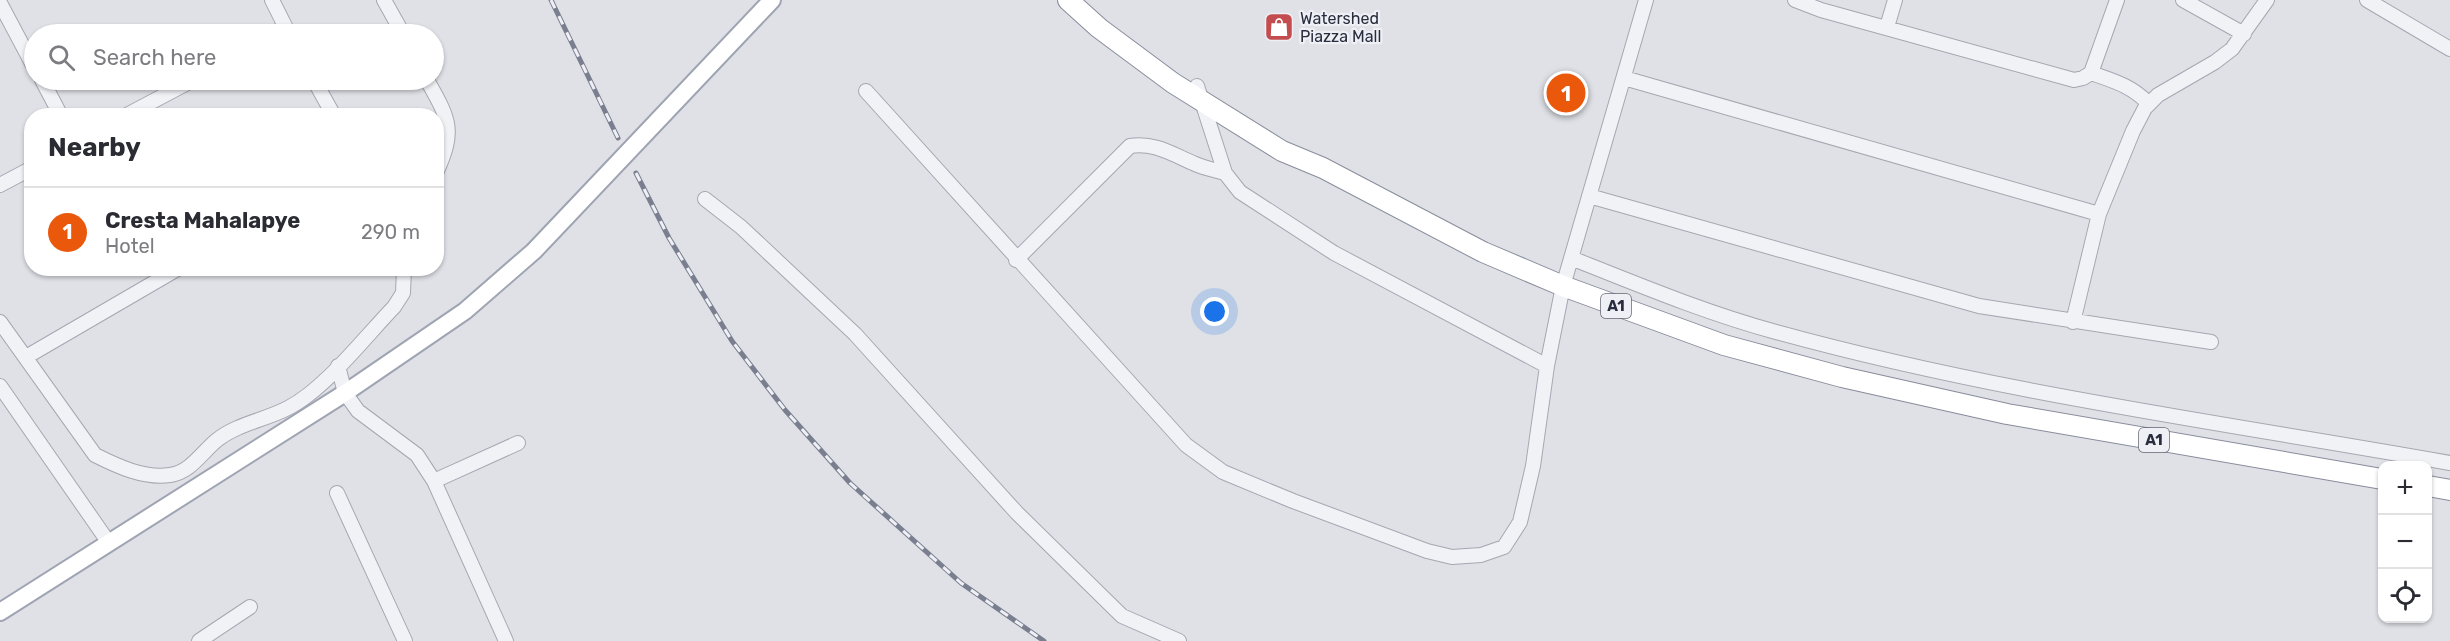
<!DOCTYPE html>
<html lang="en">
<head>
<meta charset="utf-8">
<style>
	:root { --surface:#fff; --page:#f7f7f7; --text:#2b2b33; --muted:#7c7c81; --line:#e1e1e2; --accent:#ea580c }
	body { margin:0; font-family:Rubik,sans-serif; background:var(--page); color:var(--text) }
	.controls { position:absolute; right:18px; bottom:18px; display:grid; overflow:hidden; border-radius:12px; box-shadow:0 2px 4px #0004 }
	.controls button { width:54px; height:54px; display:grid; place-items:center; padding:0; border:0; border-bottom:2px solid var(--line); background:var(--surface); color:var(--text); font:30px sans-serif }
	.you { position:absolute; left:1215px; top:312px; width:21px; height:21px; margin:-15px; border:4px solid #fff; border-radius:50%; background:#1a73e8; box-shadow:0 0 0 9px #1a73e833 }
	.badge { display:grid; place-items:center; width:39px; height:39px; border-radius:50%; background:var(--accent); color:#fff; font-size:20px; font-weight:700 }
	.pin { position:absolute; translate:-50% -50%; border:3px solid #fff; box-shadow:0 2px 6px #0006 }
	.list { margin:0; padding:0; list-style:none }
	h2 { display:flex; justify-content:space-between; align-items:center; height:78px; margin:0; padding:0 24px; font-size:26px }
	h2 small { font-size:20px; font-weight:400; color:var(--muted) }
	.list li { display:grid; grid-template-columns:39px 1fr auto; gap:18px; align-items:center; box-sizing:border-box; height:90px; padding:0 24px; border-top:2px solid var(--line) }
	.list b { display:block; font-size:22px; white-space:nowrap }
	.list p { margin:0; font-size:20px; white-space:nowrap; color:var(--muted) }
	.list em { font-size:20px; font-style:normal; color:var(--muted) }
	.icon { flex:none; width:33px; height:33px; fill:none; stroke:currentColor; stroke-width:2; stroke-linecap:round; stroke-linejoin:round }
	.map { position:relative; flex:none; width:2450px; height:641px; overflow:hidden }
	.search { position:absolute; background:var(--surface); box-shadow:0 2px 4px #0004; left:24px; top:24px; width:420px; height:66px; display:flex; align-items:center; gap:15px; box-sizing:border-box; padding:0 21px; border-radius:33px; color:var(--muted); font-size:22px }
	.panel { position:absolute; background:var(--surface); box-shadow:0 2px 4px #0004; left:24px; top:108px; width:420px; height:168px; border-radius:24px }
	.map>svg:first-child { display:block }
</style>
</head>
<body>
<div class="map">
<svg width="2450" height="641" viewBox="0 0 2450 641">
	<rect width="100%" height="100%" fill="#dfe1e7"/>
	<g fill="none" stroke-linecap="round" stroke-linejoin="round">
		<g stroke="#a5a7b1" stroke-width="16">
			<path id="minor" d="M272 0 289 34
				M384 0 403 34
				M1795 0 1821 10 2074 80 2083 78 2091 73 2117 0
				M2183 0 2244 34
				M2367 0 2450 49
				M0 3 34 67
				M1887 27 1895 0
				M272 34 285 27
				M2091 73C2114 81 2132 86 2149 104
				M1624 78 2099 214
				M42 80 61 116
				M314 80 334 116
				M427 80C449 119 456 130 436 173
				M1197 86 1225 173 1240 192 1334 253 1547 366
				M866 91 1186 445 1223 472 1293 501 1427 551 1452 557 1481 555 1504 547 1520 522 1533 466 1547 366 1563 286 1646 0
				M125 116 193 80
				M0 185 32 168
				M1589 196 1979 306 2211 342
				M705 199 741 227 855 334 1017 513 1122 616 1179 641
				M1571 258C1639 285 1706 313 1776 332 1997 393 2225 423 2450 463
				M1016 260 1130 146C1154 142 1172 154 1193 163 1203 168 1215 170 1225 173
				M0 322 95 455C117 466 144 479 170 475 191 472 202 452 217 440 237 424 265 420 288 408 325 389 364 338 394 307L403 293 404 268
				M2073 322 2099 214 2133 131 2145 108 2158 95 2215 62 2232 49 2267 0
				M26 357 179 268
				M338 366 345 393 358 411 417 455 434 481 506 641
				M0 386 109 543
				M434 481 518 443
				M337 493 405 641
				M199 641 250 607"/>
		</g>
		<g stroke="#9fa4b2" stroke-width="20">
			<path id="major" d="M0 612 345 393 465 311 534 251 772 0"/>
		</g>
		<g stroke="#888d9c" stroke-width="22">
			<path id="highway" d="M1068 0 1099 28 1173 83 1282 151 1323 168 1483 252 1563 286 1724 345 1842 377 2007 414 2382 479
				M2428 486 2450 490"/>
		</g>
		<use href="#minor" stroke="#f1f2f6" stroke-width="14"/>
		<use href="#major" stroke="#fff" stroke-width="16"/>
		<use href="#highway" stroke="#fff" stroke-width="20"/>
		<g stroke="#7a7f8f" stroke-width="5">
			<path id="rail" d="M551 0 618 138
				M636 173 669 238 732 341 785 410 850 483 961 583 1044 641"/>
		</g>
		<use href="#rail" stroke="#eef0f5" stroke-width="3" stroke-dasharray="9" stroke-linecap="butt"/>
	</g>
	<defs>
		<g id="shop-square" transform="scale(1.5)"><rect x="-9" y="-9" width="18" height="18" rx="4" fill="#c34d4e" stroke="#eef0f5"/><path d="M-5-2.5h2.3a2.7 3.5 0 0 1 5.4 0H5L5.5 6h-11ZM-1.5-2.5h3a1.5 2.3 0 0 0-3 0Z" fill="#fff"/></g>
	</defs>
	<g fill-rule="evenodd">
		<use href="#shop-square" x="1279" y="27"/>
	</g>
	<g text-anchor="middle" stroke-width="4.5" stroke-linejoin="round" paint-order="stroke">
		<g fill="#eef0f5" stroke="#646874" stroke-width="1.5">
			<rect x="1601" y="294" width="30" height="24" rx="4.5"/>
			<rect x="2139" y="428" width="30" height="24" rx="4.5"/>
		</g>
		<g font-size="15" font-weight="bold" fill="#292d3d">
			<text x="1616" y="311">A1</text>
			<text x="2154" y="445">A1</text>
		</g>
		<g font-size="16" fill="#292d3d" stroke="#eef0f5" text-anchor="start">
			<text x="1300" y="24">Watershed<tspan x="1300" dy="18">Piazza Mall</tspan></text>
		</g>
	</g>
</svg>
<div class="controls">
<button>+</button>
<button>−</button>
<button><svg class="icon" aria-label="locate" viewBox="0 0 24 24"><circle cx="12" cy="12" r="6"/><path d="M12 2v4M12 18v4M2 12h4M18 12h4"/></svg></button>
</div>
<div class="you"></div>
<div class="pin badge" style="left:1566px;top:93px">1</div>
<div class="search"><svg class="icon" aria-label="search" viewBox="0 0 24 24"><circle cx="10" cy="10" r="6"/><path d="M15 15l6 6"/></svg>Search here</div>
<section class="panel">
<h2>Nearby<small></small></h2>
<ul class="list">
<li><span class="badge">1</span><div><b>Cresta Mahalapye</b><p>Hotel</p></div><em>290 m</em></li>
</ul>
</section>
</div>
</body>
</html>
